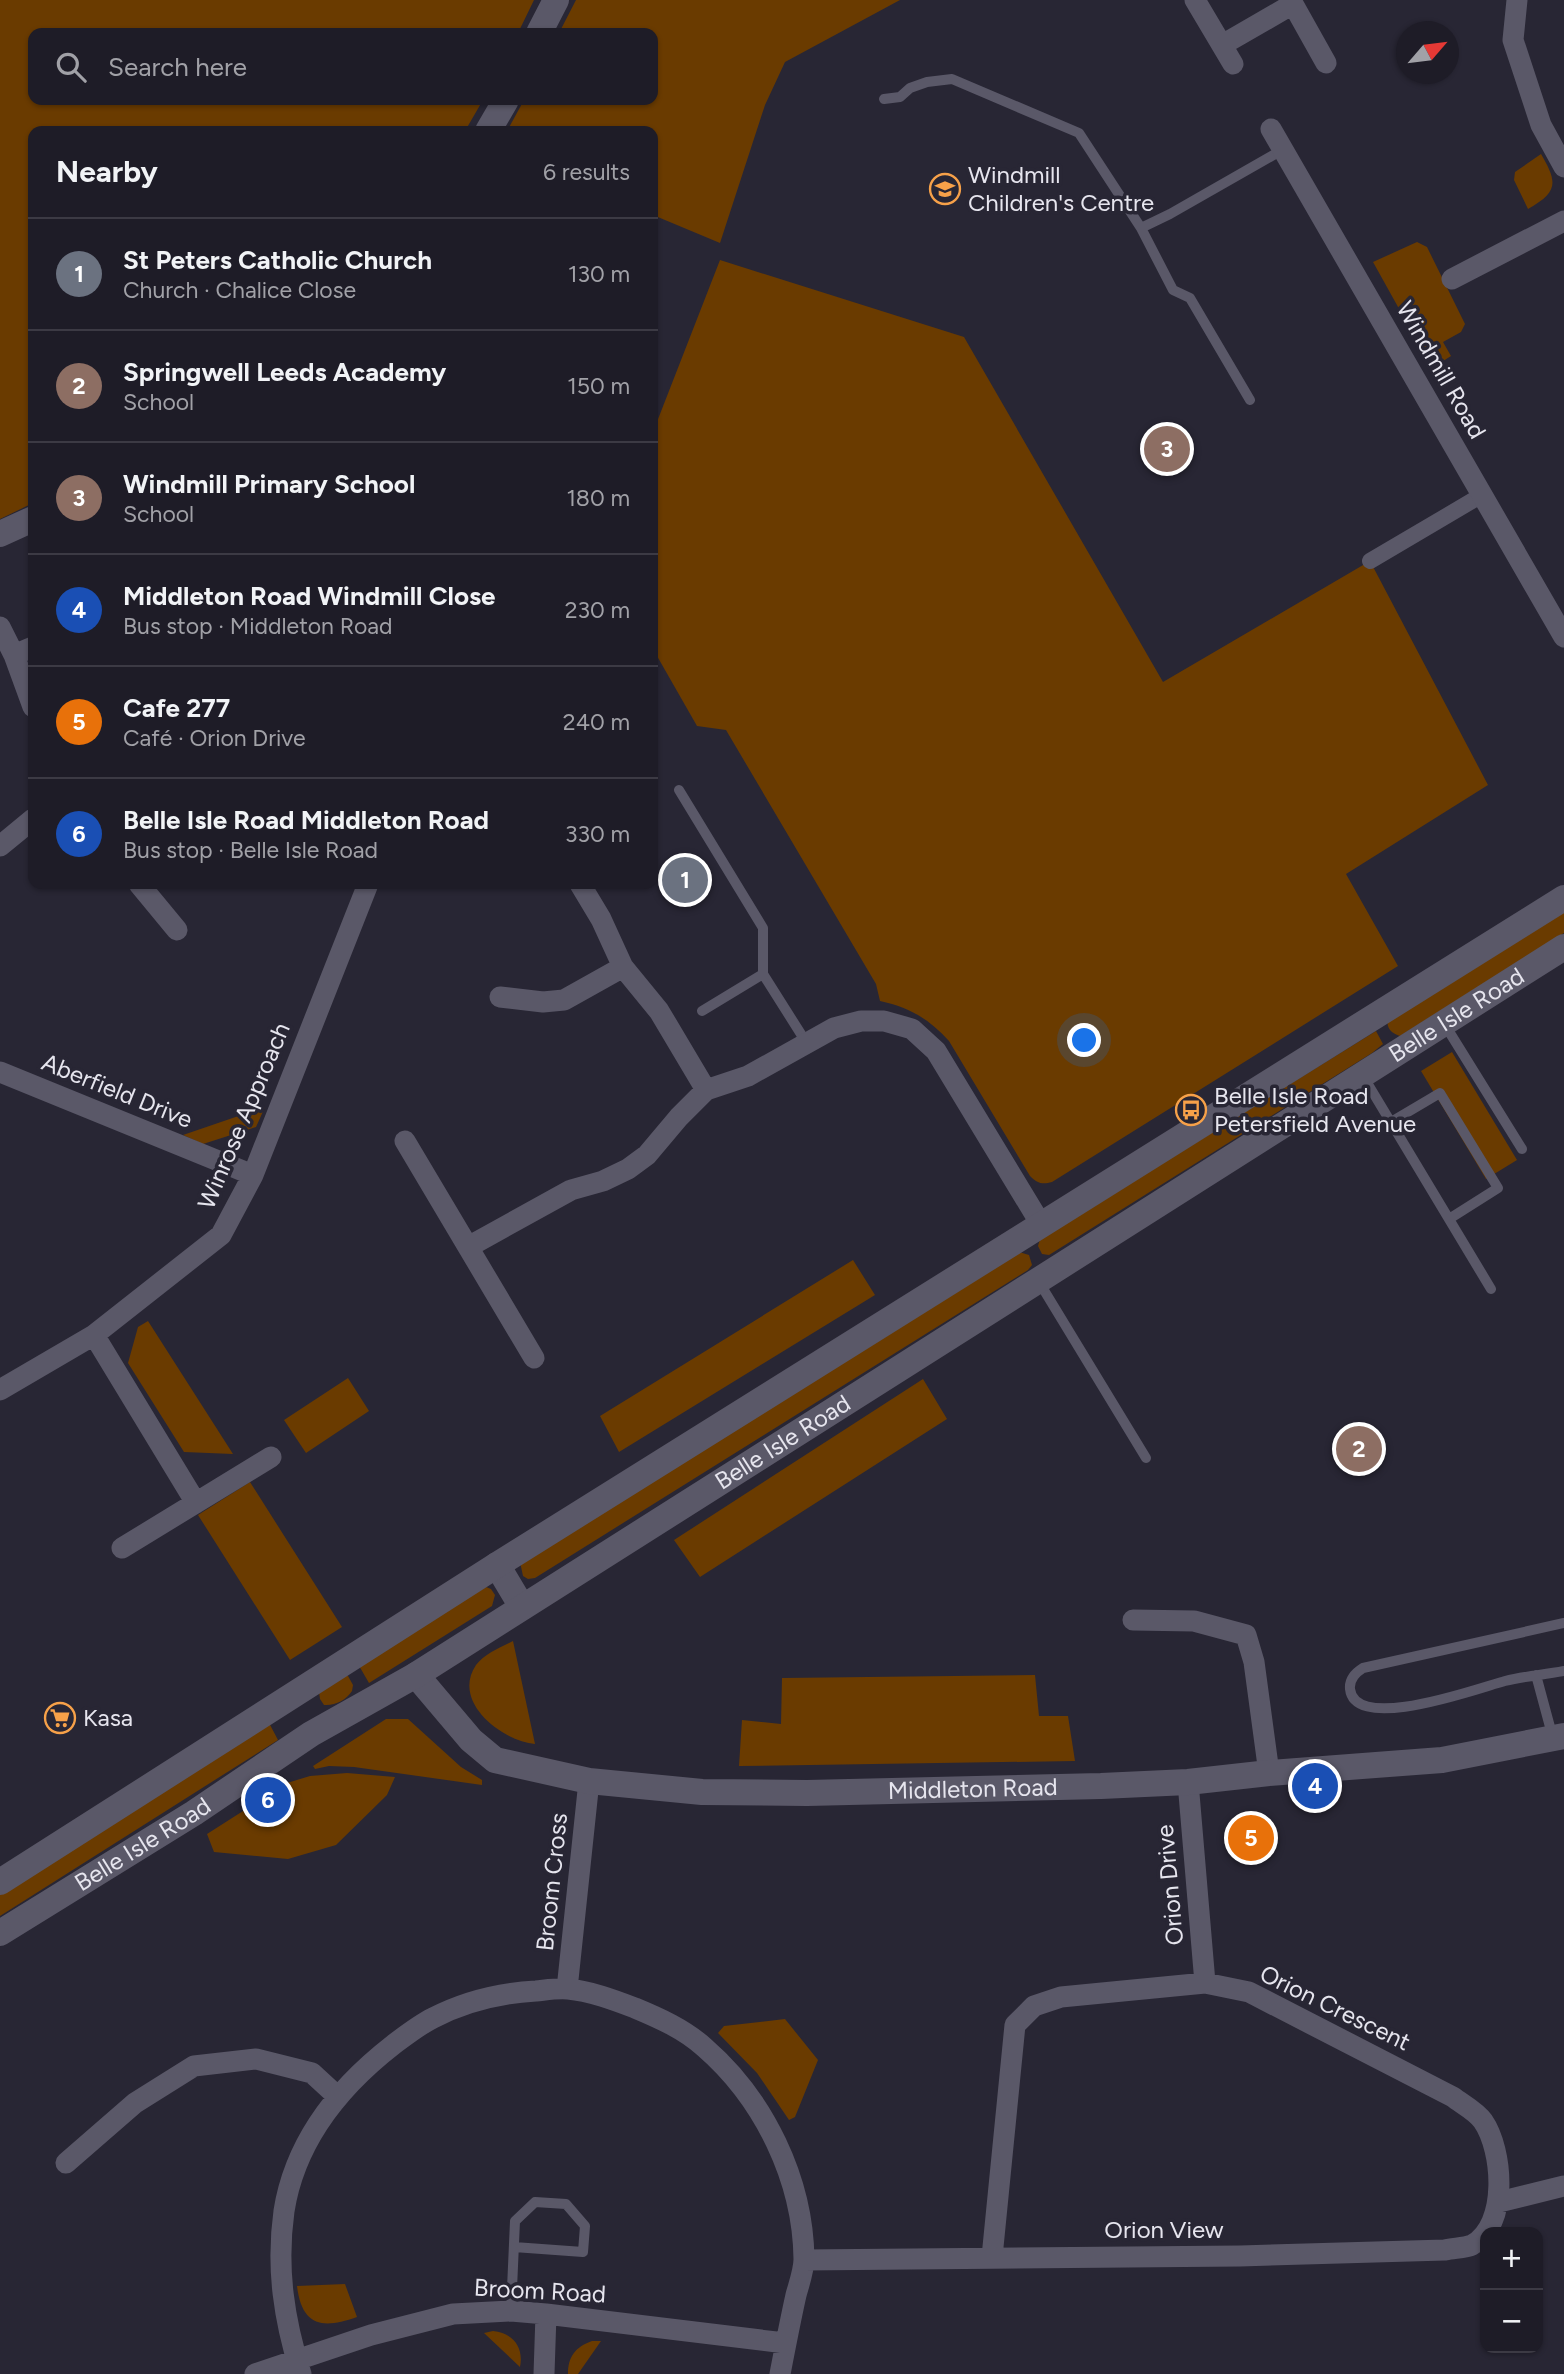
<!DOCTYPE html>
<html lang="en">
<head>
<meta charset="utf-8">
<style>
	:root { --surface:#1e1c27; --page:#26252f; --text:#f1f3f6; --muted:#a1a1a7; --line:#3c3a44; --accent:#f7a149 }
	body { margin:0; font-family:Figtree,sans-serif; background:var(--page); color:var(--text) }
	.controls { position:absolute; right:21px; bottom:21px; display:grid; overflow:hidden; border-radius:14px; box-shadow:0 2px 5px #0004 }
	.controls button { width:63px; height:63px; display:grid; place-items:center; padding:0; border:0; border-bottom:2px solid var(--line); background:var(--surface); color:var(--text); font:35px sans-serif }
	.compass { position:absolute; left:1396px; top:21px; width:63px; height:63px; border-radius:50%; background:var(--surface); box-shadow:0 2px 5px #0004; rotate:62deg }
	.you { position:absolute; left:1085px; top:1041px; width:24px; height:24px; margin:-18px; border:5px solid #fff; border-radius:50%; background:#1a73e8; box-shadow:0 0 0 10px #1a73e833 }
	.badge { display:grid; place-items:center; width:46px; height:46px; border-radius:50%; background:var(--accent); color:#fff; font-size:23px; font-weight:700 }
	.pin { position:absolute; translate:-50% -50%; border:4px solid #fff; box-shadow:0 2px 7px #0006 }
	.list { margin:0; padding:0; list-style:none }
	h2 { display:flex; justify-content:space-between; align-items:center; height:91px; margin:0; padding:0 28px; font-size:30px }
	h2 small { font-size:23px; font-weight:400; color:var(--muted) }
	.list li { display:grid; grid-template-columns:46px 1fr auto; gap:21px; align-items:center; box-sizing:border-box; height:112px; padding:0 28px; border-top:2px solid var(--line) }
	.list b { display:block; font-size:26px; white-space:nowrap }
	.list p { margin:0; font-size:23px; white-space:nowrap; color:var(--muted) }
	.list em { font-size:23px; font-style:normal; color:var(--muted) }
	.icon { flex:none; width:38px; height:38px; fill:none; stroke:currentColor; stroke-width:2; stroke-linecap:round; stroke-linejoin:round }
	.map { position:relative; flex:none; width:1564px; height:2374px; overflow:hidden }
	.search { position:absolute; background:var(--surface); box-shadow:0 2px 5px #0004; left:28px; top:28px; width:630px; height:77px; display:flex; align-items:center; gap:18px; box-sizing:border-box; padding:0 24px; border-radius:14px; color:var(--muted); font-size:26px }
	.panel { position:absolute; background:var(--surface); box-shadow:0 2px 5px #0004; left:28px; top:126px; width:630px; height:763px; border-radius:14px }
	.map>svg:first-child { display:block }
</style>
</head>
<body>
<div class="map">
<svg width="1564" height="2374" viewBox="0 0 1564 2374">
	<rect width="100%" height="100%" fill="#282634"/>
	<path fill="#6a3b00" d="M0 0H534L518 33H33V100H483L465 131H33V503L0 519Z
		M576 0H900L785 62 765 105 720 243 653 215V131H507L524 100H653V33H559Z
		M1541 154C1558 183 1558 192 1528 209L1514 180 1515 172Z
		M1417 242 1427 247 1465 324 1461 332 1443 342 1451 356 1432 368 1373 262Z
		M720 260 964 337 1163 682 1370 561 1488 785 1346 874 1398 966 1052 1182C1042 1185 1037 1183 1030 1176L949 1041C929 1019 909 1007 880 1001L876 984 726 730 697 726 653 649V432Z
		M1564 907V933L1400 1036C1391 1033 1386 1028 1388 1019Z
		M1376 1031 1383 1044 1372 1053 1049 1255 1042 1254 1038 1246 1040 1239Z
		M1452 1052 1517 1160 1486 1179 1421 1071Z
		M265 1107 256 1127 203 1144 183 1135Z
		M1019 1252 1029 1255 1032 1265 1028 1270 535 1578 528 1579 523 1576 520 1562Z
		M853 1260 875 1295 619 1452 600 1416Z
		M148 1321 233 1454 184 1452 128 1363 138 1327Z
		M348 1378 369 1411 306 1453 284 1420Z
		M923 1379 947 1419 700 1577 674 1540Z
		M250 1482 342 1627 290 1660 198 1515Z
		M486 1587 491 1589 495 1595 492 1606 369 1683 358 1664Z
		M513 1641 535 1744C502 1741 451 1702 476 1665 484 1654 501 1647 513 1641Z
		M342 1675 348 1676 353 1685 352 1691C346 1700 335 1706 324 1705L320 1699 319 1692Z
		M1035 1675 1039 1716H1068L1075 1761 739 1766 742 1720 781 1724 782 1678Z
		M386 1719H408L461 1767 482 1780V1785L354 1767 329 1766 315 1769 313 1766Z
		M268 1721 278 1740 0 1916V1889Z
		M347 1773 395 1777 387 1795 336 1845 288 1859 214 1852 207 1834 287 1783 310 1776Z
		M785 2019 818 2060 795 2117 789 2120 757 2073 718 2033 724 2026Z
		M345 2284 357 2317C323 2329 302 2327 297 2286Z
		M493 2331C513 2333 524 2347 520 2367L484 2333Z
		M592 2341H601L578 2374H568C568 2357 575 2347 592 2341Z"/>
	<g fill="none" stroke-linecap="round" stroke-linejoin="round">
		<path stroke="#5a5868" stroke-width="10" d="M884 99 900 97 910 88 927 82 952 79 1079 133 1141 228 1170 214 1284 149
			M1141 228 1173 290 1190 298 1250 400
			M679 790 763 928V974
			M702 1011 763 974 806 1042
			M1445 1025 1522 1149
			M1363 1076 1491 1289
			M1391 1122 1440 1093 1498 1188 1449 1219
			M1039 1282 1146 1458
			M1564 1623 1363 1668C1355 1673 1349 1679 1350 1689 1355 1734 1481 1687 1505 1681 1525 1676 1544 1675 1564 1671
			M1536 1675 1553 1738
			M511 2311 515 2221 535 2202 566 2204 585 2226 583 2252 514 2247"/>
		<path stroke="#5a5868" stroke-width="16" d="M1370 561 1482 495"/>
		<path stroke="#5a5868" stroke-width="21" d="M1195 0 1233 64
			M1517 0 1513 40 1541 125 1564 167
			M1222 45 1293 4 1326 63
			M1271 129 1564 637
			M1452 279 1564 221
			M0 627 14 655 33 707
			M14 655 33 647
			M0 846 33 819
			M139 884 177 930
			M580 884 601 919 623 967 659 1011 706 1090
			M500 997 543 1002 564 1000 623 967
			M0 1072 253 1175
			M405 1141 534 1358
			M468 1247 571 1190 603 1181 628 1169 647 1155 679 1117 706 1090 748 1076 834 1028 861 1021H884L912 1029 936 1051 1042 1226
			M94 1335 196 1503
			M0 1390 94 1335 221 1235 253 1175 368 884
			M122 1548 271 1457
			M1133 1620 1194 1621 1246 1635 1254 1662 1269 1773
			M1188 1782 1205 1983
			M567 1989 589 1781
			M66 2163 135 2103 194 2066 256 2059 312 2073 337 2096
			M1499 2202 1564 2186
			M804 2260 1240 2256 1445 2250C1453 2248 1465 2248 1472 2245 1509 2225 1503 2150 1483 2121 1476 2111 1462 2104 1453 2097L1249 1992 1205 1983 1061 1997 1034 2006 1015 2025 992 2257
			M255 2374 371 2335 453 2314 511 2311 546 2314 785 2343
			M301 2374C284 2320 276 2268 284 2211 295 2141 339 2087 393 2045 405 2036 419 2025 433 2018 464 2002 501 1993 536 1991 546 1990 557 1988 568 1989 590 1991 614 2000 635 2008 659 2018 684 2029 704 2047 764 2099 803 2179 804 2259 804 2270 799 2284 796 2295 790 2322 785 2348 780 2374
			M544 2374 546 2314"/>
		<g stroke="#5a5868" stroke-width="26">
			<path d="M539 33 556 0"/>
			<path d="M488 131 506 100"/>
			<path d="M0 534 33 519"/>
			<path d="M497 1565 522 1607"/>
			<path id="s1" d="M416 1675 471 1740 495 1760 589 1781 702 1792 807 1793 1101 1786 1188 1782 1269 1773 1442 1760 1564 1736"/>
			<path d="M0 1882 497 1565 1564 898"/>
			<path id="s2" d="M0 1933 194 1813 311 1734 416 1675 1564 947"/>
		</g>
	</g>
	<defs>
		<g id="school-ring" transform="scale(1.575)"><circle r="9.5" fill="#282634" stroke="#f7a149" stroke-width="1.5"/><path d="M0-5L7-2L0 1L-7-2ZM-4 1L0 2.5L4 1V4Q0 6-4 4Z" fill="#f7a149"/></g>
		<g id="bus-ring" transform="scale(1.575)"><circle r="9.5" fill="#282634" stroke="#f7a149" stroke-width="1.5"/><path d="M-5-6H5V4H4V6H2V4H-2V6H-4V4H-5ZM-3.5-4V0h7V-4ZM-3.5 1.2v1.5H-2V1.2ZM2 1.2v1.5H3.5V1.2Z" fill="#f7a149"/></g>
		<g id="supermarket-ring" transform="scale(1.575)"><circle r="9.5" fill="#282634" stroke="#f7a149" stroke-width="1.5"/><path d="M-6-5.5h2.5l.6 2H6L4.5 2H-2.5L-4.4-4H-6ZM-1.5 3.2a1.3 1.3 0 1 0 .1 0ZM3 3.2a1.3 1.3 0 1 0 .1 0Z" fill="#f7a149"/></g>
	</defs>
	<g fill-rule="evenodd">
		<use href="#school-ring" x="945" y="189"/>
		<use href="#bus-ring" x="1191" y="1110"/>
		<use href="#supermarket-ring" x="60" y="1718"/>
	</g>
	<g text-anchor="middle" stroke-width="7" stroke-linejoin="round" paint-order="stroke">
		<g font-size="24" fill="#e6e5ee" stroke="#282634" text-anchor="start">
			<text x="968" y="183">Windmill<tspan x="968" dy="28">Children's Centre</tspan></text>
			<text x="1214" y="1104">Belle Isle Road<tspan x="1214" dy="28">Petersfield Avenue</tspan></text>
			<text x="83" y="1726">Kasa</text>
		</g>
		<g font-size="24" fill="#e6e5ee" stroke="#282634">
			<text transform="translate(1441 370) rotate(60)" y="8">Windmill Road</text>
			<text dy="8" stroke="none"><textPath href="#s2" startOffset="1722">Belle Isle Road</textPath></text>
			<text transform="translate(117 1091) rotate(22)" y="8">Aberfield Drive</text>
			<text transform="translate(244 1116) rotate(-67)" y="8">Winrose Approach</text>
			<text dy="8" stroke="none"><textPath href="#s2" startOffset="924">Belle Isle Road</textPath></text>
			<text dy="8" stroke="none"><textPath href="#s1" startOffset="597">Middleton Road</textPath></text>
			<text dy="8" stroke="none"><textPath href="#s2" startOffset="168">Belle Isle Road</textPath></text>
			<text transform="translate(552 1882) rotate(-84)" y="8">Broom Cross</text>
			<text transform="translate(1170 1885) rotate(-95)" y="8">Orion Drive</text>
			<text transform="translate(1335 2008) rotate(26)" y="8">Orion Crescent</text>
			<text x="1164" y="2238">Orion View</text>
			<text transform="translate(540 2291) rotate(3)" y="8">Broom Road</text>
		</g>
	</g>
</svg>
<div class="controls">
<button>+</button>
<button>−</button>
</div>
<svg class="compass" viewBox="-18 -18 36 36"><path d="M0-13l5 13h-10z" fill="#e53935"/><path d="M0 13l5-13h-10z" fill="#a1a1a7"/></svg>
<div class="you"></div>
<div class="pin badge" style="left:685px;top:880px;background:#6b7280">1</div>
<div class="pin badge" style="left:1359px;top:1449px;background:#8d6e63">2</div>
<div class="pin badge" style="left:1167px;top:449px;background:#8d6e63">3</div>
<div class="pin badge" style="left:1315px;top:1786px;background:#1a4fb4">4</div>
<div class="pin badge" style="left:1251px;top:1838px;background:#e8710a">5</div>
<div class="pin badge" style="left:268px;top:1800px;background:#1a4fb4">6</div>
<div class="search"><svg class="icon" aria-label="search" viewBox="0 0 24 24"><circle cx="10" cy="10" r="6"/><path d="M15 15l6 6"/></svg>Search here</div>
<section class="panel">
<h2>Nearby<small>6 results</small></h2>
<ul class="list">
<li><span class="badge" style="background:#6b7280">1</span><div><b>St Peters Catholic Church</b><p>Church · Chalice Close</p></div><em>130 m</em></li>
<li><span class="badge" style="background:#8d6e63">2</span><div><b>Springwell Leeds Academy</b><p>School</p></div><em>150 m</em></li>
<li><span class="badge" style="background:#8d6e63">3</span><div><b>Windmill Primary School</b><p>School</p></div><em>180 m</em></li>
<li><span class="badge" style="background:#1a4fb4">4</span><div><b>Middleton Road Windmill Close</b><p>Bus stop · Middleton Road</p></div><em>230 m</em></li>
<li><span class="badge" style="background:#e8710a">5</span><div><b>Cafe 277</b><p>Café · Orion Drive</p></div><em>240 m</em></li>
<li><span class="badge" style="background:#1a4fb4">6</span><div><b>Belle Isle Road Middleton Road</b><p>Bus stop · Belle Isle Road</p></div><em>330 m</em></li>
</ul>
</section>
</div>
</body>
</html>
